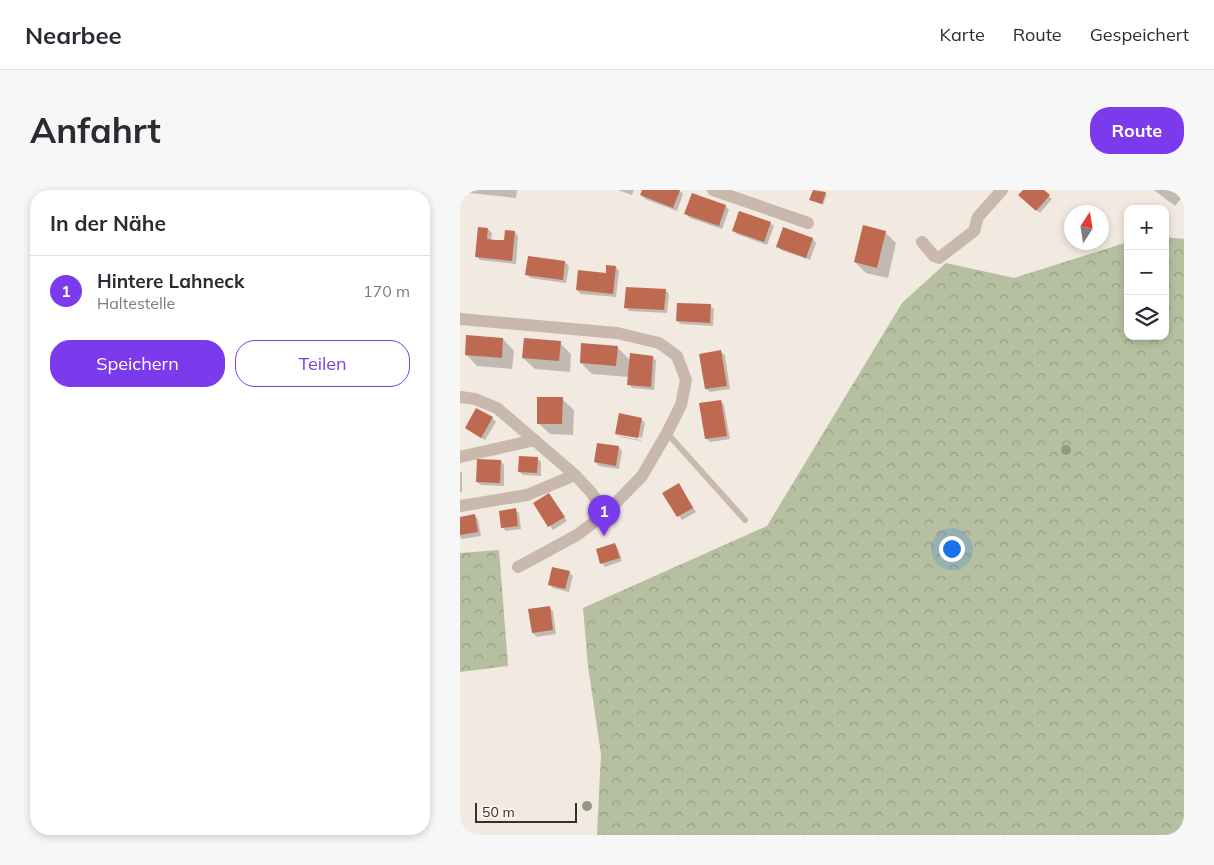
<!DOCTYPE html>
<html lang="de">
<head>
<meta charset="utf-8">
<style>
	:root { --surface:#fff; --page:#f7f7f7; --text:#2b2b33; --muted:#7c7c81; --line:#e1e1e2; --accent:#7c3aed }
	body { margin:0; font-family:Mulish,sans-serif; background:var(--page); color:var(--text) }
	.controls { position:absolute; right:15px; top:15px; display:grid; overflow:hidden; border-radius:10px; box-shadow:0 2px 8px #0003 }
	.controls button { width:45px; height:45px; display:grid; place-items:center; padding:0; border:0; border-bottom:1px solid var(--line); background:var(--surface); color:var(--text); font:25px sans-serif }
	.compass { position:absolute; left:604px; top:15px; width:45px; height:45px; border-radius:50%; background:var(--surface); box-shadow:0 2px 8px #0003; rotate:12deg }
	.scale { position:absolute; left:15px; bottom:12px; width:102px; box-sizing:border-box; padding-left:5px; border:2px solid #382f2b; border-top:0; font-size:14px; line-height:18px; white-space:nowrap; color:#382f2b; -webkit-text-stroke:4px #f9f3ec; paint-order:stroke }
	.you { position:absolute; left:491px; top:358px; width:18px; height:18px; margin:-12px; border:4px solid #fff; border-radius:50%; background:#1a73e8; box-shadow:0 0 0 8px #1a73e833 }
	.badge { display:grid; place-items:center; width:32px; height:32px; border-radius:50%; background:var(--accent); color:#fff; font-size:16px; font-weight:700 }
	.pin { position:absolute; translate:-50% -41px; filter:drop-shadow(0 1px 2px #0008) }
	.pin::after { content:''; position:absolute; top:26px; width:18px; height:15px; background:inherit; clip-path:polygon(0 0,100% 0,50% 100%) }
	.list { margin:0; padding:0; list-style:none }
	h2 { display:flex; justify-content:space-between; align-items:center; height:65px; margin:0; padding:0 20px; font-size:21px }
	h2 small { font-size:16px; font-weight:400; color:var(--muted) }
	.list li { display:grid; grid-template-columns:32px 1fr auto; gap:15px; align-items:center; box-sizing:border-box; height:70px; padding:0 20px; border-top:1px solid var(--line) }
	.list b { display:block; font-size:19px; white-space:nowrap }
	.list p { margin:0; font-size:16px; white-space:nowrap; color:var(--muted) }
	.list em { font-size:16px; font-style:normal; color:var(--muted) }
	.actions { display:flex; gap:10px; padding:15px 20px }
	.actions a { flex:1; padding:11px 0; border:1px solid var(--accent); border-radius:20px; text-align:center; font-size:18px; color:var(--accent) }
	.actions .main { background:var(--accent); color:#fff }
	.icon { flex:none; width:28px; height:28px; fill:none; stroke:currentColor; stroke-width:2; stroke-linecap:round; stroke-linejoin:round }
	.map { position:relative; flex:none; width:724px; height:645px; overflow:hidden; border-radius:20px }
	header { display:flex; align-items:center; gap:30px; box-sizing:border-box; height:70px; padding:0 25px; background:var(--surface); border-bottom:1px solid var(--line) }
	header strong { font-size:24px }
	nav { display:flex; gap:28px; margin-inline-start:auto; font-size:18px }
	.intro { display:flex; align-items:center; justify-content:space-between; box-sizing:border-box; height:120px; padding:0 30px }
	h1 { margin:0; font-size:35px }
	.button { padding:12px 22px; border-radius:20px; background:var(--accent); color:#fff; font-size:18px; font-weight:700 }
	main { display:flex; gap:30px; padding:0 30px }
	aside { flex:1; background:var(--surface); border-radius:20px; box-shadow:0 2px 8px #0003 }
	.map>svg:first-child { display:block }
</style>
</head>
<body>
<header>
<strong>Nearbee</strong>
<nav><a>Karte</a><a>Route</a><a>Gespeichert</a></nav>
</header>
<div class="intro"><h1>Anfahrt</h1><a class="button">Route</a></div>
<main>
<aside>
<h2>In der Nähe<small></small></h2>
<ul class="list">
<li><span class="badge">1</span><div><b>Hintere Lahneck</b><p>Haltestelle</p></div><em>170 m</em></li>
</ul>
<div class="actions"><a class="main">Speichern</a><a>Teilen</a></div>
</aside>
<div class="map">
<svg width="724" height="645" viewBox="0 0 724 645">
	<defs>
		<pattern id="forest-crowns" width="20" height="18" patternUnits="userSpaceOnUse" patternTransform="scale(1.25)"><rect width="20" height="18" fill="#b6c0a1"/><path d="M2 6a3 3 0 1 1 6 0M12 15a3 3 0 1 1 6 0" fill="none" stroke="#959c83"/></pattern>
	</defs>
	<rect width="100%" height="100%" fill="#f2e9e0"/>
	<path fill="url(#forest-crowns)" d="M705 47 724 49V645H137L141 564 128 476 123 418 307 336 442 113 486 73 554 88 668 52V146H705Z
		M39 360 48 476 0 482V363Z"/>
	<path fill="#0003" d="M0 0H57L56 8 0 2Z
		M158 0H174L172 5Z
		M183 0H219L223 4 217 21 185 9 181 5Z
		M354 0 367 4 363 15 351 10Z
		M564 0H582L592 9 580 23 563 8Z
		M694 0H719L724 5 715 16Z
		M266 16 269 20 262 39 230 28 226 24Z
		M310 33 314 36 307 55 277 44 274 41Z
		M28 39 32 43 31 50 45 52 55 42 58 46 56 74 20 70 16 66Z
		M324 39 353 49 356 53 350 70 321 60 318 56Z
		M425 42 436 53 428 88 406 83 395 72Z
		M105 72 109 76 106 93 70 88 67 84Z
		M156 77 159 81 156 107 121 104 117 100 147 84Z
		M205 100 209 104 207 123 169 121 166 117Z
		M250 116 254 119 253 136 221 134 217 131Z
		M43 149 54 161 52 179 17 176 6 164Z
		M100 153 111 164 110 182 75 179 63 168Z
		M158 158 171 171 193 167 196 171 194 200 172 198 169 194V187L132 184 121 173Z
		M261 162 265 165 270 199 250 202 246 199Z
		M102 209 114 220 113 245 90 244 78 233Z
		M261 211 264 215 270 249 250 252 246 248Z
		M32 228 36 232 25 250 6 238Z
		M181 229 185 233 182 248 159 243V246L156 243Z
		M159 246 181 250V251L160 247Z
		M159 257 162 261 159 279 139 276 135 272Z
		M77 268 81 272V286L63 285 59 281Z
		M41 271 44 275V296L21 295 17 292Z
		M0 281 2 283V302H0Z
		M222 299 236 322 222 330 204 304Z
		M89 304 107 331 93 340 74 313Z
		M55 320 59 323 61 339 46 341 42 337Z
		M15 326 18 329 21 346 2 349 0 347V328Z
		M154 354 158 358 162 371 145 377 142 373Z
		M109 382 113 386 109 402 93 398 89 394Z
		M89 417 93 421 96 444 77 447 73 443 70 420Z"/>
	<path fill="#be6a51" d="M182 0H220L213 18 180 5Z
		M353 0 366 2 362 14 349 10Z
		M563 0H584L590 5 576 21 558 5Z
		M232 3 266 15 259 36 224 24Z
		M279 21 311 32 304 52 272 41Z
		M403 35 426 41 417 78 394 72Z
		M18 37 28 38 27 49 36 50H44L45 40 55 41 52 71 15 67Z
		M323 37 353 48 346 68 316 57Z
		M68 66 105 71 103 90 65 85Z
		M146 75 156 76 153 104 116 100 118 80 146 83Z
		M166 97 206 99 204 120 164 118Z
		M217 113 251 114 250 133 216 131Z
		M6 145 43 148 42 168 5 165Z
		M64 148 101 151 99 171 62 168Z
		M121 153 158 156 156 176 120 173Z
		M261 160 267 196 245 199 239 164Z
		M170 163 193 166 191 197 167 195Z
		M77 207H103L102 234H77Z
		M261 210 267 246 245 249 239 213Z
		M16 218 33 227 21 248 5 238Z
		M159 223 182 228 178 248 155 244Z
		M137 253 159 256 156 276 134 272Z
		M59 266 78 267 77 283 58 282Z
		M17 269 41 270 40 293 16 292Z
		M219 293 233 318 217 327 202 303Z
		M89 303 105 327 88 337 73 313Z
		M56 318 58 336 41 338 39 321Z
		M15 324 18 342 0 345V327Z
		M155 353 160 368 140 374 136 359Z
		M92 377 110 381 105 399 88 395Z
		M90 416 93 440 72 443 68 419Z"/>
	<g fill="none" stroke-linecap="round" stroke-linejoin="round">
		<path stroke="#c9b9ac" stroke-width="6" d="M207 243 285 330"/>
		<path stroke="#c9b9ac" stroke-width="12" d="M253 0 348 33
			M462 52 474 66 479 68 514 41 518 27 542 0
			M0 129 157 143 199 153 217 166 226 190 221 215 207 243 182 286 145 324 117 345 58 377
			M0 207 15 209 37 218 115 285 131 302 145 324
			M0 267 75 250
			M0 316 67 305 115 285"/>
	</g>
	<g fill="#94987f">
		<circle cx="606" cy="260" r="5"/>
		<circle cx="127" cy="616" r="5"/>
	</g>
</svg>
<div class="controls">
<button>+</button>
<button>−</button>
<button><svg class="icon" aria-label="layers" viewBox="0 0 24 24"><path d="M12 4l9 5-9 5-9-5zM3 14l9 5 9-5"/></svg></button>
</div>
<svg class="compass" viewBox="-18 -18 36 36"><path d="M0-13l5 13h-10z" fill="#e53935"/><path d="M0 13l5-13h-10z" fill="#7c7c81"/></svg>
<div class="scale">50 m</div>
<div class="you"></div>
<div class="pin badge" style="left:144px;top:346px">1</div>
</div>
</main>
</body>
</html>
